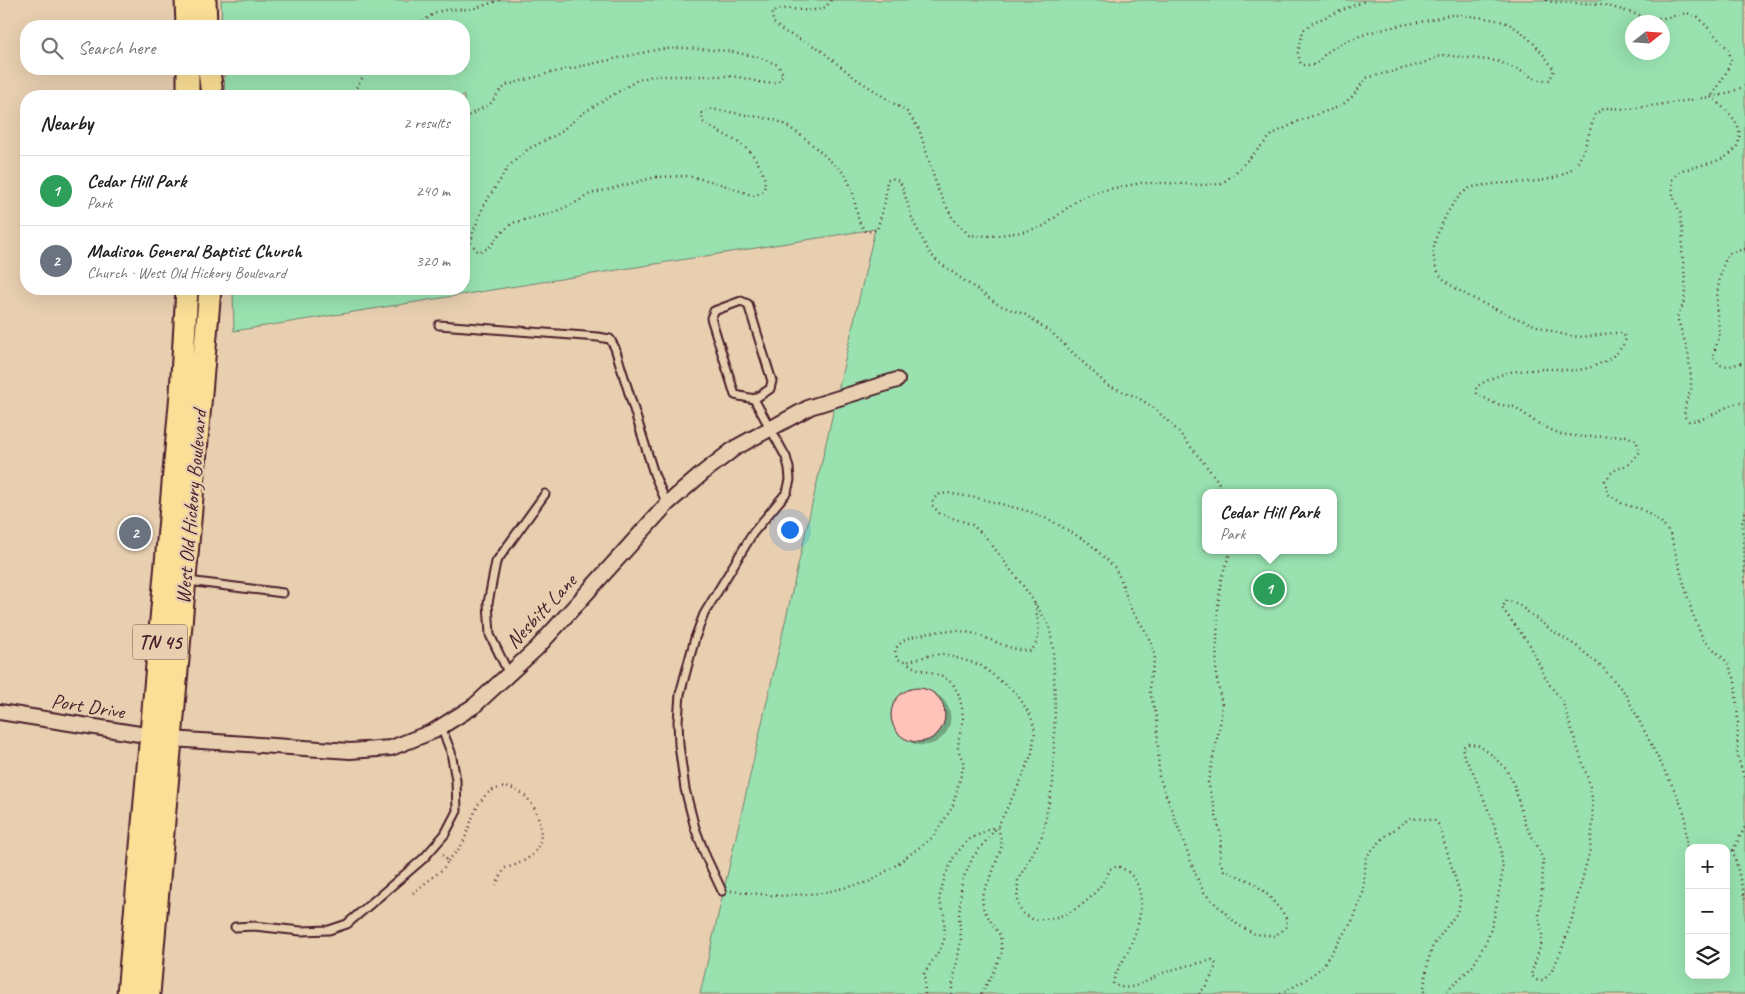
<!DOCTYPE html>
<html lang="en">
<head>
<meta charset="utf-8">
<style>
	:root { --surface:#fff; --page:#f2f2f2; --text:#202124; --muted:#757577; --line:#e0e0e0; --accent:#111827 }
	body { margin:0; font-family:Caveat,sans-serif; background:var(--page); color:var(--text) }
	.controls { position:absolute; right:15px; bottom:15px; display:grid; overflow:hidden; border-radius:10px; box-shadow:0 5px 20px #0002 }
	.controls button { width:45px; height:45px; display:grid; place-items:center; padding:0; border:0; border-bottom:1px solid var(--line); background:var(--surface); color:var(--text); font:25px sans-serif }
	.compass { position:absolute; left:1625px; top:15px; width:45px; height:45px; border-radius:50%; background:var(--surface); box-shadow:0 5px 20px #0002; rotate:73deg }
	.you { position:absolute; left:789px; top:529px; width:18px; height:18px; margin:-12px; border:4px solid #fff; border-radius:50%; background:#1a73e8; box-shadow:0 0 0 8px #1a73e833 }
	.badge { display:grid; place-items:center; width:32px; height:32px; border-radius:50%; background:var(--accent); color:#fff; font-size:16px; font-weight:700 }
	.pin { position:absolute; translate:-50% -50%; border:2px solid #fff; box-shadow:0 1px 5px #0006 }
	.popup { position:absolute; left:1202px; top:489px; width:135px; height:65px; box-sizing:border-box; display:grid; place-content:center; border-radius:10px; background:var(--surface); filter:drop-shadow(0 1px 4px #0005); font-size:16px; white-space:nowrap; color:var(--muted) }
	.popup b { font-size:19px; color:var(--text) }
	.popup::after { content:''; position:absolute; left:50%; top:100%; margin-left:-10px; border:10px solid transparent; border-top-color:var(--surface) }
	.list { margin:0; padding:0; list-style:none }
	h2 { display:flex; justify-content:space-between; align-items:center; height:65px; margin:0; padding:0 20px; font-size:21px }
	h2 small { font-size:16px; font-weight:400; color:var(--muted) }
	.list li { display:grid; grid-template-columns:32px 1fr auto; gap:15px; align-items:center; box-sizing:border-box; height:70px; padding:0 20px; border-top:1px solid var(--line) }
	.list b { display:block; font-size:19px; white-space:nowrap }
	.list p { margin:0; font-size:16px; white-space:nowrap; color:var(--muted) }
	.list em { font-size:16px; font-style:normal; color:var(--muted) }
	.icon { flex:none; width:28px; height:28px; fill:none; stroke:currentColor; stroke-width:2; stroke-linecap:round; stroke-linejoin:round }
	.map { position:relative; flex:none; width:1745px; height:994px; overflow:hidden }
	.search { position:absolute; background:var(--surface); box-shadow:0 5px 20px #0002; left:20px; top:20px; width:450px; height:55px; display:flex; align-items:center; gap:12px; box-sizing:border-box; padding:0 18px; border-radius:20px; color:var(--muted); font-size:19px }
	.panel { position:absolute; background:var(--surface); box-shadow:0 5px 20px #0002; left:20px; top:90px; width:450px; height:205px; border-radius:20px }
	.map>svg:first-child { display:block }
</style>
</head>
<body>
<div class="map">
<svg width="1745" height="994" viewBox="0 0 1745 994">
	<defs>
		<filter id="shadow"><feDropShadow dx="5" dy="3" stdDeviation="0" flood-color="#0004"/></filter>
	</defs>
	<rect width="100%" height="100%" fill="#e8cfb0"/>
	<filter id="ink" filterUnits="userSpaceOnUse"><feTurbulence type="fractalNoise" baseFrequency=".02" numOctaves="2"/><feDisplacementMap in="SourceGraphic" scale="10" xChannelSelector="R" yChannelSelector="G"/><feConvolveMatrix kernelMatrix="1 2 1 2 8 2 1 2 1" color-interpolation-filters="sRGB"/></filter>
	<g filter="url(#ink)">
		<path fill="#99e2b0" stroke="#72806e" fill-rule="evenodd" d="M221 0H1745V994H700L875 229 234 331 233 289H464V96H225L224 69H464V26H222ZM1632 22H1662V52H1632ZM1205 493H1333V550H1205ZM1689 848H1726V975H1689Z"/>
		<path fill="#ffc3b9" stroke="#4a1f2b" filter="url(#shadow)" d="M891 715a27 27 0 1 1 54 0a27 27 0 1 1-54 0Z"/>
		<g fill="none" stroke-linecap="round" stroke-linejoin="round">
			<g stroke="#4a1f2b" stroke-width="11">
				<path id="lane" d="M439 325 598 337 610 339 615 348 654 474 667 504
					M188 581 283 593
					M509 674 490 635 488 603 496 562 545 494
					M722 891 706 857 695 828 685 789 679 745 678 721 680 694 695 638 704 614 753 533 787 492 790 480 789 468 786 457 754 399 770 389 772 381 748 304 741 301 714 311 711 318 735 395 754 399
					M235 927 254 926 301 931 329 930 347 924 424 858 445 834 457 811 456 780 451 752 441 727"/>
			</g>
			<g stroke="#4a1f2b" stroke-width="18">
				<path id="street" d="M0 712 171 739 350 751 391 748 434 731 474 706 537 648 667 504 704 472 735 448 810 407 897 380"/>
			</g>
			<g stroke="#4a1f2b" stroke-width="25">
				<path id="primary" d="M186 0 187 26
					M205 0 206 26
					M188 69V96
					M209 69 212 96
					M128 994 181 393 187 289
					M149 994 210 289"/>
			</g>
			<path stroke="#4a1f2b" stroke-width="2.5" stroke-dasharray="1 4" stroke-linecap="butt" d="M831 0 826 7C822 8 818 10 814 10 799 12 787 5 772 12L773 22 783 31 818 48 855 78 907 112 919 129 938 190 953 219 969 235 992 236 1022 232 1044 226 1079 199 1099 191 1141 183H1166L1202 185 1221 184 1233 175 1273 134 1301 120 1341 106 1353 96 1366 78 1418 65 1443 55 1497 61 1519 70 1537 80H1550L1554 70C1544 53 1527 34 1509 24 1498 19 1461 14 1449 15 1443 16 1436 19 1430 20 1397 26 1361 31 1332 49 1325 53 1320 60 1315 65H1301L1298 53 1303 30 1316 21 1367 0
				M1546 0 1552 2 1602 4 1649 18H1665L1687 13 1698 17 1729 50 1731 61 1725 75 1711 97
				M420 26C436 7 446 10 469 9 479 8 490 3 500 0
				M1745 86 1724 95 1630 109 1605 108 1595 114C1591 126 1583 158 1575 166 1553 187 1514 180 1487 185 1481 186 1473 186 1468 189 1453 199 1444 218 1437 235 1432 248 1432 263 1440 275 1455 296 1540 329 1566 335 1588 340 1602 332 1622 333L1626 338C1621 357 1595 368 1577 370 1569 371 1561 369 1554 369 1540 369 1525 370 1511 372 1498 375 1487 380 1476 387L1477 394 1496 404 1515 407 1537 423 1560 434 1584 437 1626 436 1636 440 1640 452 1629 464 1613 471 1605 481 1608 494 1623 504 1641 509 1661 522 1670 534 1692 612 1703 639 1728 663 1735 680 1738 720 1737 754 1745 780
				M351 96 368 69
				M1711 97C1723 108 1743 121 1739 140 1735 160 1708 163 1691 168 1688 169 1683 169 1680 171 1677 173 1675 177 1672 180L1673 196 1680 213 1683 234 1682 251 1686 291 1683 305 1677 317 1688 352 1691 377V389L1686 402 1684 416 1689 421C1712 421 1724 402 1745 403
				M464 118 491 103 500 91 507 85 550 73 660 49 685 48 728 51 759 57 778 65 783 74 777 82 763 83 739 77 725 76H652L636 81 583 113 558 134 528 149 509 166 484 205 473 232 471 243 478 252 489 248 499 235 512 223 552 213 575 203 590 194 656 177 688 176 715 182 754 196 764 191C766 179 764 176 759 165 748 141 721 136 702 121V113L711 109 771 119 783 123 806 139 845 174 852 189 859 222 866 232 877 230 885 202 887 180 891 178 899 181 902 186 913 221 929 252 938 262 999 305 1026 315 1053 334 1107 385 1137 397 1154 408 1178 431 1207 467 1218 481 1222 493
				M1745 249 1729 253C1719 270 1716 295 1717 315 1717 321 1720 328 1719 335 1719 341 1714 349 1713 357L1719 365 1730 366 1745 362
				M1745 512 1742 523 1745 585
				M1733 850 1745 899
				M1726 858 1733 850 1745 827
				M448 861C452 856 458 851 461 846 472 828 474 792 500 788 527 783 545 819 540 841 537 857 518 865 505 868L496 885
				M731 891 779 896 822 893 869 882 896 865 933 837 952 808 964 764 958 749 959 738 963 719 962 708 959 695 953 684 944 677 915 668 906 662
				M413 893 443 869 448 861 440 852
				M925 994 924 974 942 946 945 936 944 914 939 899 945 876 955 855 968 840 996 826
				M951 994 961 940 959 916 962 881 973 857 998 826 1021 780 1032 753 1035 731 1031 716 1016 693 980 665 944 654 931 655 906 662 897 659 895 650C901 640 909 637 921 635 939 630 957 629 975 634 994 640 1011 651 1031 651 1043 637 1038 620 1035 604
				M981 994 992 975 1002 952 1000 935 991 922 983 908 982 895 991 877 1002 845 998 826
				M1199 994C1207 985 1213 976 1216 964L1212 960C1196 964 1178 967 1163 973 1147 980 1131 994 1113 984 1114 974 1119 968 1124 959 1136 936 1151 897 1131 875 1128 871 1122 868 1118 866L1110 869C1101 891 1081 910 1057 917 1050 919 1041 919 1034 920L1022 913 1017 902 1018 881 1042 836 1053 783 1055 706 1053 647 1049 625 1024 587 985 536 971 524 940 514 932 505 933 499 940 494 948 493 982 499 1031 512 1050 520 1088 542 1115 568 1121 580 1130 607 1146 632 1152 645 1155 657 1150 680V693L1157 718 1159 776 1196 875 1204 893 1238 925 1255 934 1275 936 1286 927 1287 920 1283 913 1269 896 1254 883 1224 870 1220 861 1221 836 1208 782 1220 725 1222 705 1216 674 1218 606 1221 579 1231 550
				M1280 994 1304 981 1321 968 1337 944 1354 918 1363 893 1366 857 1383 838 1410 818 1434 820 1439 825 1460 894V903L1457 913 1433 945 1428 961 1424 987V994
				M1443 994 1473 966 1488 938 1494 918 1503 870 1500 844 1495 827 1473 772 1464 756 1462 747 1469 744 1478 745 1492 755 1506 769 1513 782 1525 824 1538 847 1543 860 1542 891 1539 914 1542 934 1541 944 1531 975 1537 980H1543L1551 973 1562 949 1571 922 1590 850 1593 822 1592 797 1589 782 1562 700 1548 683 1530 645 1502 608 1507 600 1519 605 1551 630 1578 647 1604 669 1625 693 1677 795 1685 815 1687 852 1689 857"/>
			<use href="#lane" stroke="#e8cfb0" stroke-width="7"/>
			<use href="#street" stroke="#e8cfb0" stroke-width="14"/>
			<use href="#primary" stroke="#fbdf96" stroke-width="21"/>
		</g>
	</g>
	<g text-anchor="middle" stroke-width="4.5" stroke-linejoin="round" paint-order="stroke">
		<rect fill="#e8cfb0" stroke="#795453" stroke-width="1" x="132.5" y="624.5" width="55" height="35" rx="4"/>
		<g font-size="20" font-weight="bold" fill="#4a1f2b">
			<text x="160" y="649">TN 45</text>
		</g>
		<g font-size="21" fill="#4a1f2b" stroke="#e8cfb0">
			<text transform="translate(191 507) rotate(-85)" y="7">West Old Hickory Boulevard</text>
			<text transform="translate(541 611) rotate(-47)" y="7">Nesbitt Lane</text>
			<text transform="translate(88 706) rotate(9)" y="7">Port Drive</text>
		</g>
	</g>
</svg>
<div class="controls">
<button>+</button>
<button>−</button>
<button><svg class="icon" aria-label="layers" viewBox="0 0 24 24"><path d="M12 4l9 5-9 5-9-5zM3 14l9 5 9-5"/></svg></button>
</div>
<svg class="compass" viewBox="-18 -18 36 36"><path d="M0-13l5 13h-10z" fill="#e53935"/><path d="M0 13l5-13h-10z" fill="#757577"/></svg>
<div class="you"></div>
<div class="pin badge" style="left:1269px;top:589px;background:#2e9e5b">1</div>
<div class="popup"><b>Cedar Hill Park</b>Park</div>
<div class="pin badge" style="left:135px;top:533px;background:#6b7280">2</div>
<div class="search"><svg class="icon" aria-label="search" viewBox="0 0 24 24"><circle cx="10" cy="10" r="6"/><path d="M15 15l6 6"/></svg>Search here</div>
<section class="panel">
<h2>Nearby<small>2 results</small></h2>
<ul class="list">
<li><span class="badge" style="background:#2e9e5b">1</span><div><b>Cedar Hill Park</b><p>Park</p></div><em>240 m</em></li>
<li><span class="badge" style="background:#6b7280">2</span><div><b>Madison General Baptist Church</b><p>Church · West Old Hickory Boulevard</p></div><em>320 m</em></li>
</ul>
</section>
</div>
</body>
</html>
